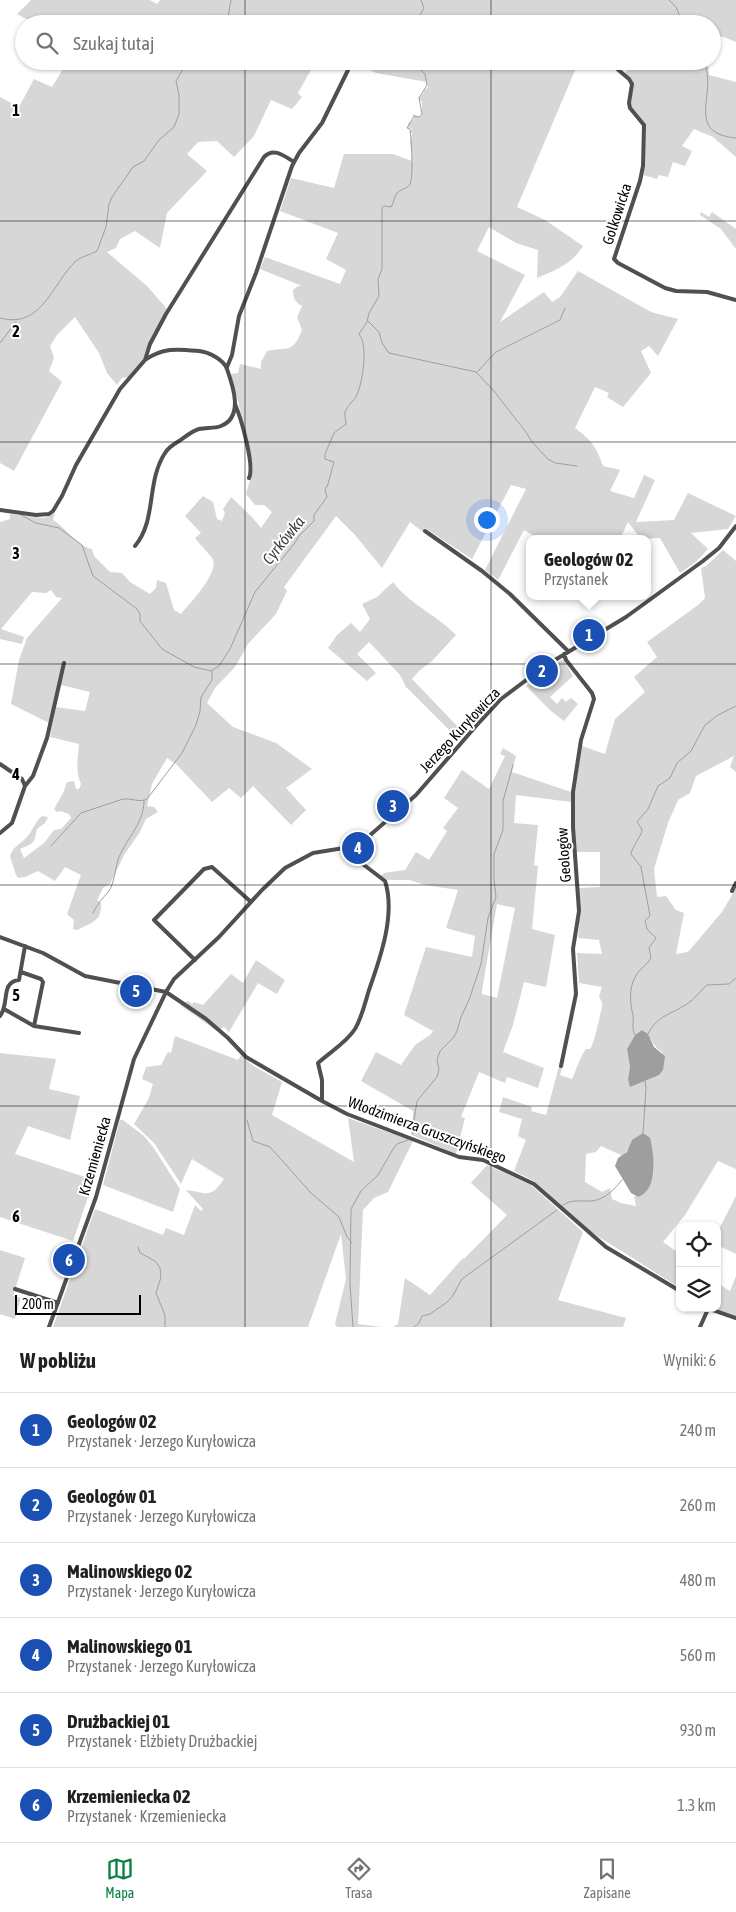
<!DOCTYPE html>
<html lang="pl">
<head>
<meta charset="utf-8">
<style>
	:root { --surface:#fff; --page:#f6f6f6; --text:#202124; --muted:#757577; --line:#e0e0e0; --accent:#0b8043 }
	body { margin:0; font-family:"Asap Condensed",sans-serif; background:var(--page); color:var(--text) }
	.controls { position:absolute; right:15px; bottom:15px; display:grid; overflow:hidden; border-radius:10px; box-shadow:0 1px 4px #0004 }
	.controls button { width:45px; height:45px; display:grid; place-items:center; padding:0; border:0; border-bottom:1px solid var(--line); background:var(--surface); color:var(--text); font:25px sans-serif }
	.scale { position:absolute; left:15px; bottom:12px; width:126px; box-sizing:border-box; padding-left:5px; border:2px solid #000; border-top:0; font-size:14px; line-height:18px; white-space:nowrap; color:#000; -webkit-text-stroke:4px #fff; paint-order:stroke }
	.you { position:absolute; left:486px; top:519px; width:18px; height:18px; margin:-12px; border:4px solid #fff; border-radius:50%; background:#1a73e8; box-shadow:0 0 0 8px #1a73e833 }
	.badge { display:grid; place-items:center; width:32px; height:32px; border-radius:50%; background:var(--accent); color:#fff; font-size:16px; font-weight:700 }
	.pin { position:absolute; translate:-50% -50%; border:2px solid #fff; box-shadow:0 1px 5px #0006 }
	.popup { position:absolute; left:526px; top:535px; width:125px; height:65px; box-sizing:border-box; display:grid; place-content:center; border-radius:10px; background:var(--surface); filter:drop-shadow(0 1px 4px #0005); font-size:16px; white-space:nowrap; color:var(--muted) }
	.popup b { font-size:19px; color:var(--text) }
	.popup::after { content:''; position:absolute; left:50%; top:100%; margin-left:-10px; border:10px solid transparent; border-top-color:var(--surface) }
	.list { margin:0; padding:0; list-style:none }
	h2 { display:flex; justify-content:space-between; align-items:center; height:65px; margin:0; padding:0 20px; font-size:21px }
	h2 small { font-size:16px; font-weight:400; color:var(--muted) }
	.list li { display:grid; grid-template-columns:32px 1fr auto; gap:15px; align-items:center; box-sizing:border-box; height:75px; padding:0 20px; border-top:1px solid var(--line) }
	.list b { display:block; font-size:19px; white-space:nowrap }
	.list p { margin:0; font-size:16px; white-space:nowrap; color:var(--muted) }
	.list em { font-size:16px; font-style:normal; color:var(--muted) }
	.icon { flex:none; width:28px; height:28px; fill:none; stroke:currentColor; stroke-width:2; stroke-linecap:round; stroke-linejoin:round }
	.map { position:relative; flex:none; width:736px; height:1327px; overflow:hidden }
	.search { position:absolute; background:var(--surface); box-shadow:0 1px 4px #0004; left:15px; right:15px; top:15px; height:55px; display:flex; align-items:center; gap:12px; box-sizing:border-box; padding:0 18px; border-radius:28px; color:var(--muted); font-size:19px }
	.sheet { height:515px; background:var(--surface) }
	nav { display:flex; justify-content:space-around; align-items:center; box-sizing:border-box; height:70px; border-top:1px solid var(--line); background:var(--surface); font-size:14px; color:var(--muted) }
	nav a { display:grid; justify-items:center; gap:2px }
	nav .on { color:var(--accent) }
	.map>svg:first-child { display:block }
</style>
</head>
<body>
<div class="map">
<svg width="736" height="1327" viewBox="0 0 736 1327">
	<rect width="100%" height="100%" fill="#fff"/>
	<path fill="#d7d7d7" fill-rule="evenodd" d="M31 0H150L157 4 160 0H736V42L724 37 712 35V24L34 23 17 14Z
		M68 61H316L298 93 302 97 292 109 271 100 254 136 234 157 217 141 198 142 187 154 207 171 167 213 160 248 135 231 120 239 116 248 107 252 147 286 167 309 144 360 128 377 122 378 117 385 107 373 99 353 75 317 57 335 50 346 54 358 49 371 62 382 14 471 0 463V97L19 107 34 79 52 87Z
		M353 61H579L517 207 545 220 583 246C572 264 556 270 537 278L538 250 516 243 489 227 477 251 525 275 500 322 544 292 552 302 560 297 578 271 651 312 678 319 658 356 649 346 641 351 651 373 623 407 607 397 609 393 595 387 575 428C592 441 596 446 603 466L620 470 610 491 634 498 644 475 655 480 636 522 674 520 688 493 736 516 728 529 691 533 708 549 696 562 680 573 660 538 641 539 628 522 620 539H539L524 530 498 580 485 570 526 489 511 485 472 559 425 528 423 532 410 522 382 568 355 535 336 516 284 587 287 591 276 614 248 644 235 667 215 688 207 703 233 727 276 743 312 769 286 788 306 810 291 825 253 786 241 798 229 788 212 802 176 764 167 758 152 784 147 806 154 807 158 812 146 819 140 832 124 855 110 884 103 888 97 900 101 903C102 922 92 922 77 930L73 929 74 920 67 914 81 875 65 867 55 881 38 871 25 877 18 878 16 875 10 856C13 845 25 842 30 833 34 827 36 821 42 816L48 817 45 823 37 829C34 844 34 843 20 849L24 858 44 843 54 830 61 829 71 818 69 814 60 811 57 812 54 809 63 793 67 782 74 781 76 789H79L81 784C75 772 78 757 79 744L50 737 56 707 85 711 90 692 61 685 66 664 49 723 11 704 19 660 27 638 62 598 56 597 51 590 46 593 32 592 1 629 24 637 22 644 0 639V522L10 519V514L44 518 55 513 53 520C67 529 77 546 92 549L94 556 110 572 122 573 130 582 150 594 156 588 157 580 166 583 174 610 181 614C190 603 218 574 213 560 211 555 199 544 195 538L201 533 185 516 203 496 213 502 217 519 222 521 225 513 223 509 231 497 252 517 261 528 272 512 264 505H255L246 494 253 469 247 436 231 374 238 373 240 364 261 369V362L267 351C288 346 292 355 302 330L297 317 302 306C295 302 293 298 293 290L298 286H302L260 269 265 257 340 284 346 270 326 259 338 233 280 211 291 178 334 188 344 154H393L412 161V148L410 144 412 133 410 132 412 128H407L409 126 408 123 414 119 413 114 419 117 422 113V102L418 98 423 94 424 90 428 88 427 82 376 73Z
		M639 61H708L709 75 736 82V157L713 137 694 129 682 146 692 151 685 166 673 162 668 177 659 175 657 179 643 175 645 163V123L632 108 631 103 633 82 625 73Z
		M701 212 709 217 712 212 736 229V249L721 229 700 215Z
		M723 550 736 561V772L730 767 734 756 696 776 690 793 678 800 668 823 654 869 657 897 666 896 676 910 684 913 676 954 688 952 722 912 736 888V1169L718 1161 685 1215 663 1242 680 1254V1288L588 1230 534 1181 514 1171 526 1140 518 1136 522 1119 499 1112 503 1097 532 1107 531 1111 546 1115 559 1066 562 1068 560 1075 572 1079C576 1071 581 1054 586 1049H590C594 1045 600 1015 602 1007 603 1003 600 999 599 996L602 987 579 983 577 953 602 954 599 940 578 938 580 905 579 888 600 887V852H576L573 814 574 796 582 746 605 754 615 719 645 692 634 677 657 657 647 642 698 605 705 598 701 568 706 566ZM642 1030C651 1036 653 1047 663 1053L654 1077 628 1079 630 1067 627 1049 635 1035ZM632 1140 651 1143C652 1169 661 1177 638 1197L634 1196 636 1206 621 1203 612 1199 610 1188 602 1192 585 1182 586 1154 596 1152 601 1146 623 1156 631 1146Z
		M393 582C409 604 437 615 456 635L432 661 419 671 412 679 463 732 458 739 406 687 400 675 369 642 357 654 376 673 367 681 328 648 337 635 351 623 360 632 370 619 362 604 377 597Z
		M563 659 573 676 550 697 557 704 562 698 566 702 571 698 578 704 564 721 551 711 526 686Z
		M503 748 516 756 512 772 571 792V802L516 795 514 823 538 825 534 865 538 866 532 929 555 935 546 987 524 982 513 1025 503 1052 544 1068 538 1088 507 1077 505 1083 479 1072 461 1117 465 1118 456 1154 412 1135 413 1111 361 1081 376 1052 401 1065 415 1045 430 1035 433 1031 404 1015 426 947 472 957 475 936 446 928 458 890 425 885 410 880H388L381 876 384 873 405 870 416 852 429 860 447 831 443 828 458 808 444 798 462 770 489 789 505 756 500 754ZM497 904 515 908 497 998 482 994V990Z
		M256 960 285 980 277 994 258 983 229 1032 224 1027 217 1031 180 1005 188 1001 192 1004 194 1002 203 1005 231 974 243 983Z
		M175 1036 238 1060 241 1055 252 1065 282 1082 272 1115 354 1162 348 1118 413 1141 388 1192 374 1198 363 1210 358 1324 382 1327H337L335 1324 346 1279 341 1234 308 1327H53L95 1209 163 1235 166 1228 184 1235 195 1205 201 1211 203 1209 186 1190C208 1193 210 1199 224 1179L192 1159 181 1184 154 1143 134 1124 149 1098 153 1084 142 1079 146 1067 161 1065 168 1052 171 1053Z
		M0 1053 56 1059 49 1089 80 1096 70 1140 28 1126 15 1154 94 1180 73 1241 0 1217Z
		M120 1120H123L144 1136 153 1147 180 1189 173 1212 103 1185Z
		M487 1165 531 1185 583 1232 558 1300 626 1318 623 1327H393L398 1324 405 1278 430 1295 463 1258 464 1259 507 1215 471 1183Z
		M736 1196V1254L717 1245V1233Z
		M0 1250 25 1258 13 1296 21 1298 15 1319 0 1314Z
		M736 1276V1316L713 1308H717V1283L730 1291Z"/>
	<path fill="#9e9e9e" d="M642 1030 648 1034 654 1047 665 1056 663 1070 659 1075 630 1087 628 1079 630 1067 627 1049 635 1035Z
		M643 1133 650 1138C654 1154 659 1190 638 1197L631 1193 615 1166 618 1158 627 1152 632 1140Z"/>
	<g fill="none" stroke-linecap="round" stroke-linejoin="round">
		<path stroke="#9e9e9e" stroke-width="1" d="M669 0 676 7 683 24
			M210 24 215 15 228 17 231 0
			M419 24 420 15 424 8 421 0
			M703 61C720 91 682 133 736 138
			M0 318C42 330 52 283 76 261 82 256 90 255 97 251L106 227 109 204 112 197 133 167 144 161 159 140 174 127 179 114V95L176 81 188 61
			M368 321 379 332 382 343 389 353 476 372 493 390 526 432 532 442 548 459 555 463 577 466
			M0 343 16 322
			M477 372 496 352 560 320 565 308
			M21 515 36 523 59 528 82 545 93 576 137 609 140 614V621L162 649 194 667 211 671 219 666 230 649 255 592 294 544 299 536 314 521V515L327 497 325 490 328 484 334 462 325 459V454L334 433 346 424C346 420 344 416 345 412 348 404 356 400 358 392 363 379 368 345 359 334L367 322 369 313 379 296 378 279 382 269V208L384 206 391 207C394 203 394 197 397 193 401 189 407 189 410 184 414 175 411 138 410 129L407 128 414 116 419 117 422 114 419 98 427 85 425 74 411 61
			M51 846 81 813 123 799C131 798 140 803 147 799L182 753 196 725 200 711 201 697 212 680V671
			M93 913C97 904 103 898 109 891 115 881 115 868 119 857 127 838 144 823 144 801
			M648 1034C656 1016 672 1014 687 1004 695 999 700 991 707 985L729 984 736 978
			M635 1035C631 1027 634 1023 633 1015 629 1000 629 982 640 970 644 966 648 963 651 958L649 948 656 938 647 929 645 921 650 916 641 867 631 854C632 847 643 833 642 830 641 827 639 825 637 822L648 809 658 786 670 778 677 763 691 751 705 725 718 715 736 706
			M247 1120 253 1141 270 1147 311 1193 339 1217 347 1237 352 1243
			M643 1133 646 1089 645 1081
			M412 1134 417 1101 437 1077 439 1069 437 1060 440 1051 454 1037 457 1031 461 1017 469 1000 481 964 488 918 496 897 494 880V854L503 830V801L513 765
			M563 1205C571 1200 576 1201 586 1201 602 1202 612 1192 622 1180
			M138 1247 140 1253 155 1261 160 1268 161 1277 156 1293 165 1315V1327
			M353 1327 350 1284 351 1209 361 1191 378 1175 393 1149 397 1144 408 1140
			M414 1327 419 1323 422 1316 430 1314 446 1303 452 1297 462 1279 557 1210"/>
		<path stroke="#505050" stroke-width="4" d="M608 61 629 79 632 84 629 103 630 108 644 125 643 166 640 181 614 259 618 263 665 288 676 291 707 292 736 300
			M227 367 232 355 239 316 256 273 292 166 299 153 322 123 350 66
			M235 404C241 418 255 466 249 478
			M0 510 36 515 49 514 53 511 62 496 76 465 120 389 145 360 150 344 166 314 264 157C274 147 284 156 294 162
			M425 531 482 571 510 594 568 651
			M135 546C157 520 146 482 165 453 168 448 174 444 179 441 185 437 192 431 199 429 206 427 214 429 221 426 244 417 233 386 227 369 224 360 209 352 199 351 178 349 163 347 145 360
			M0 764 22 779 25 786
			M0 833 12 823 25 786 33 776 47 738 64 663
			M732 891 736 883
			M0 937 43 953 85 976 166 992 206 1019 228 1038 246 1057 322 1101 347 1114 459 1157 483 1160 534 1184 606 1247 680 1291
			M195 960 154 920 158 916 204 869 212 867 251 902
			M21 972 41 979 43 982 34 1026
			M4 1009 34 1026 79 1033
			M0 1016C10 1003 0 982 19 980L25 946
			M561 1066 576 994 573 949 579 911 573 827V792L581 740 594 699 592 693 566 660 564 654
			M322 1101V1080L318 1063C330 1052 346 1043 355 1029 362 1017 365 1003 369 990 380 959 396 914 385 881L360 862 350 847
			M15 1289 58 1303
			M707 1308 736 1318
			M49 1327 96 1197 134 1059 166 992 174 979 219 937 262 890 285 868 313 853 350 847 368 837 416 795 476 726 501 699 545 666 626 617 703 561 719 548 736 526
			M700 1327 708 1309"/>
	</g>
	<path fill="none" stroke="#000" stroke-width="1" stroke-opacity="0.55" d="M245 0V24M491 0V24M245 61V1327M491 61V1327M0 221H736M0 442H736M0 664H736M0 885H736M0 1106H736"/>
	<g text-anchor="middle" stroke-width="4" stroke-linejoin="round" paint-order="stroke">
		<g font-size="15" fill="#000" stroke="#fff">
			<text transform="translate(617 214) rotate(-72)" y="5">Golkowicka</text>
			<text transform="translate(460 730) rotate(-47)" y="5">Jerzego Kuryłowicza</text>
			<text transform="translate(564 855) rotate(-94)" y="5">Geologów</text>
			<text transform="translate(427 1130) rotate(20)" y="5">Włodzimierza Gruszczyńskiego</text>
			<text transform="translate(95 1156) rotate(-74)" y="5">Krzemieniecka</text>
		</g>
		<g font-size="16" font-style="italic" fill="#3f3f3f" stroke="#fff">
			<text transform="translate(283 540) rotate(-51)" y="6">Cyrkówka</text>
		</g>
	</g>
	<g font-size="16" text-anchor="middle" font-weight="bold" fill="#000" stroke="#fff" stroke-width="4" stroke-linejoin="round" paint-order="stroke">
		<text x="16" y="116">1</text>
		<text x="16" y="337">2</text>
		<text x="16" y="559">3</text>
		<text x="16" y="780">4</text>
		<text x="16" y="1001">5</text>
		<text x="16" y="1222">6</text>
	</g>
</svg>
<div class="controls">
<button><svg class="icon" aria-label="locate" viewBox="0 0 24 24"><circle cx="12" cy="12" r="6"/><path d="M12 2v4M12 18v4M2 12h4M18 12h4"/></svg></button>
<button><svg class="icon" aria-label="layers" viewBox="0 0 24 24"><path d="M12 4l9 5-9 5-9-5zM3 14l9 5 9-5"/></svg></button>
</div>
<div class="scale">200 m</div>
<div class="you"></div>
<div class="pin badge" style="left:589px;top:635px;background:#1a4fb4">1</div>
<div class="popup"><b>Geologów 02</b>Przystanek</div>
<div class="pin badge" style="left:542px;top:671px;background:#1a4fb4">2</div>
<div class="pin badge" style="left:393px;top:806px;background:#1a4fb4">3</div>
<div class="pin badge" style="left:358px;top:848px;background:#1a4fb4">4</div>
<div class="pin badge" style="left:136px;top:991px;background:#1a4fb4">5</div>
<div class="pin badge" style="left:69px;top:1260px;background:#1a4fb4">6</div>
<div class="search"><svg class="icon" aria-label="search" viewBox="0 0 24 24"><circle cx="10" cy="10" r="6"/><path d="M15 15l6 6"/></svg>Szukaj tutaj</div>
</div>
<section class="sheet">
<h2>W pobliżu<small>Wyniki: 6</small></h2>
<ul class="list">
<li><span class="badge" style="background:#1a4fb4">1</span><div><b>Geologów 02</b><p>Przystanek · Jerzego Kuryłowicza</p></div><em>240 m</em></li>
<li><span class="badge" style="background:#1a4fb4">2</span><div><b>Geologów 01</b><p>Przystanek · Jerzego Kuryłowicza</p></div><em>260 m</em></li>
<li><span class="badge" style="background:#1a4fb4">3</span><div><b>Malinowskiego 02</b><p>Przystanek · Jerzego Kuryłowicza</p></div><em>480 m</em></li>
<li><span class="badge" style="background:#1a4fb4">4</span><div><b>Malinowskiego 01</b><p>Przystanek · Jerzego Kuryłowicza</p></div><em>560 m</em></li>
<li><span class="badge" style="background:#1a4fb4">5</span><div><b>Drużbackiej 01</b><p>Przystanek · Elżbiety Drużbackiej</p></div><em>930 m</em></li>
<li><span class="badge" style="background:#1a4fb4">6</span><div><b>Krzemieniecka 02</b><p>Przystanek · Krzemieniecka</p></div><em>1.3 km</em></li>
</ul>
</section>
<nav>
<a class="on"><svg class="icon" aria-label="map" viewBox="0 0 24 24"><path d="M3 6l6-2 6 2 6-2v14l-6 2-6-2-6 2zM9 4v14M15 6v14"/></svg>Mapa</a>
<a><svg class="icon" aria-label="directions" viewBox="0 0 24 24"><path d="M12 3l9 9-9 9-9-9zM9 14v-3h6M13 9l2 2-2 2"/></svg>Trasa</a>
<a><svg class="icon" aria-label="saved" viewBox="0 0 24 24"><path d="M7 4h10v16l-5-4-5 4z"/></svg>Zapisane</a>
</nav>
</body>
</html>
